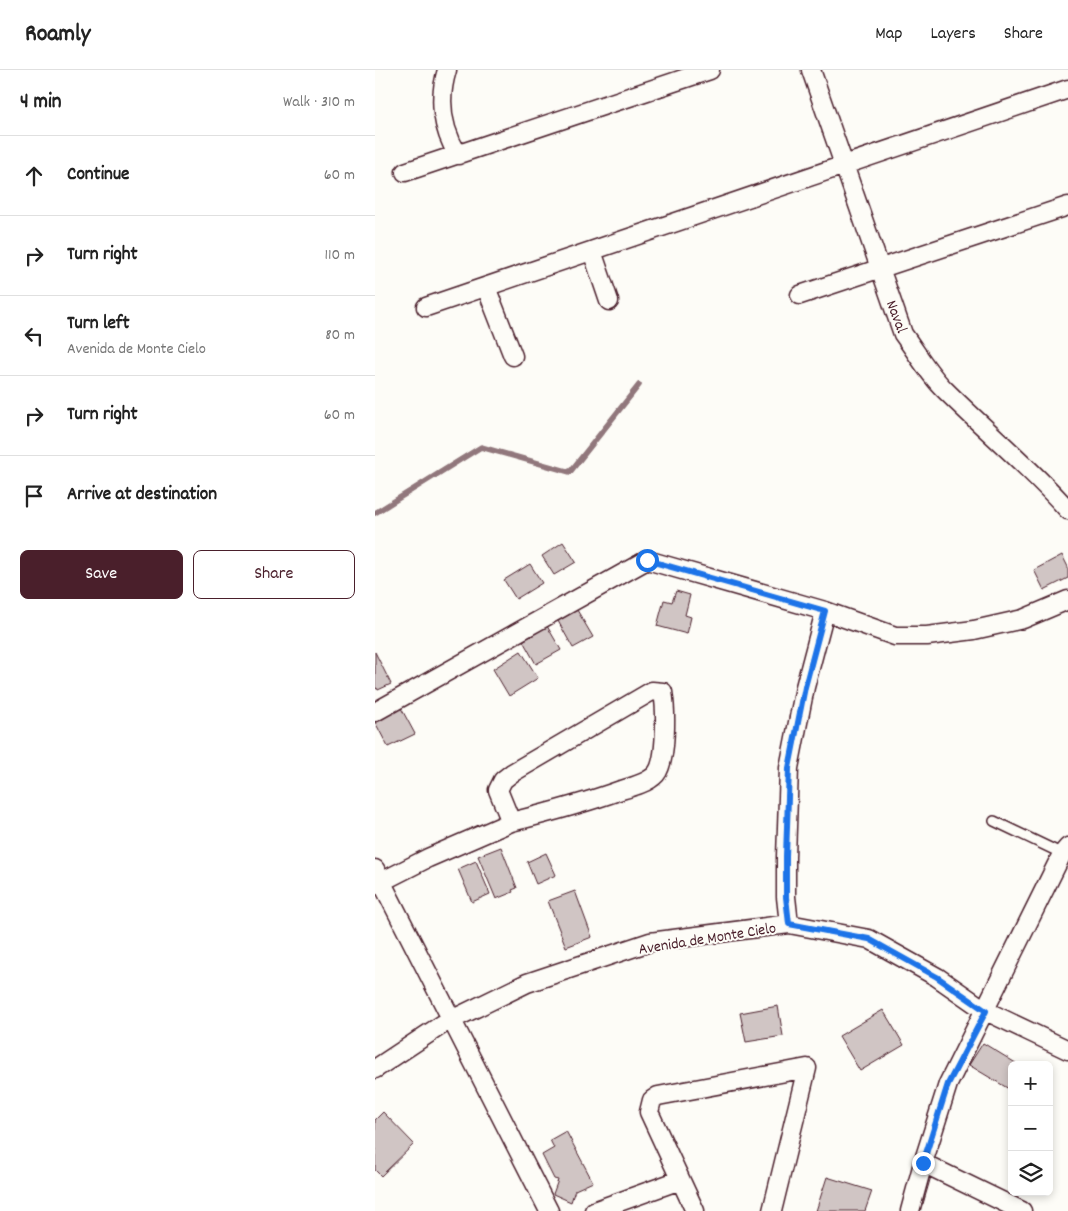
<!DOCTYPE html>
<html lang="en">
<head>
<meta charset="utf-8">
<style>
	:root { --surface:#fff; --page:#f2f2f2; --text:#222; --muted:#767676; --line:#e0e0e0; --accent:#4a1f2b }
	body { margin:0; font-family:Dekko,sans-serif; background:var(--page); color:var(--text) }
	.controls { position:absolute; right:15px; bottom:15px; display:grid; overflow:hidden; border-radius:8px; box-shadow:0 2px 8px #0003 }
	.controls button { width:45px; height:45px; display:grid; place-items:center; padding:0; border:0; border-bottom:1px solid var(--line); background:var(--surface); color:var(--text); font:25px sans-serif }
	.stop { position:absolute; width:15px; height:15px; margin:-11px; border:4px solid #1a73e8; border-radius:50%; background:#fff }
	.stop.end { background:#1a73e8; border-color:#fff; box-shadow:0 1px 5px #0008 }
	.list { margin:0; padding:0; list-style:none }
	h2 { display:flex; justify-content:space-between; align-items:center; height:65px; margin:0; padding:0 20px; font-size:21px }
	h2 small { font-size:16px; font-weight:400; color:var(--muted) }
	.list li { display:grid; grid-template-columns:32px 1fr auto; gap:15px; align-items:center; box-sizing:border-box; height:80px; padding:0 20px; border-top:1px solid var(--line) }
	.list b { display:block; font-size:19px; white-space:nowrap }
	.list p { margin:0; font-size:16px; white-space:nowrap; color:var(--muted) }
	.list em { font-size:16px; font-style:normal; color:var(--muted) }
	.actions { display:flex; gap:10px; padding:15px 20px }
	.actions a { flex:1; padding:11px 0; border:1px solid var(--accent); border-radius:8px; text-align:center; font-size:18px; color:var(--accent) }
	.actions .main { background:var(--accent); color:#fff }
	.icon { flex:none; width:28px; height:28px; fill:none; stroke:currentColor; stroke-width:2; stroke-linecap:round; stroke-linejoin:round }
	.map { position:relative; flex:none; width:693px; height:1141px; overflow:hidden }
	header { display:flex; align-items:center; gap:30px; box-sizing:border-box; height:70px; padding:0 25px; background:var(--surface); border-bottom:1px solid var(--line) }
	header strong { font-size:24px }
	nav { display:flex; gap:28px; margin-inline-start:auto; font-size:18px }
	main { display:flex }
	aside { flex:1; background:var(--surface) }
	.map>svg:first-child { display:block }
</style>
</head>
<body>
<header>
<strong>Roamly</strong>
<nav><a>Map</a><a>Layers</a><a>Share</a></nav>
</header>
<main>
<aside>
<h2>4 min<small>Walk · 310 m</small></h2>
<ul class="list">
<li><svg class="icon" aria-label="ahead" viewBox="0 0 24 24"><path d="M12 20V5M6 11l6-6 6 6"/></svg><div><b>Continue</b></div><em>60 m</em></li>
<li><svg class="icon" aria-label="right" viewBox="0 0 24 24"><path d="M7 20v-9h11M14 6l5 5-5 5"/></svg><div><b>Turn right</b></div><em>110 m</em></li>
<li><svg class="icon" aria-label="left" viewBox="0 0 24 24"><path d="M17 20v-9H6M10 6l-5 5 5 5"/></svg><div><b>Turn left</b><p>Avenida de Monte Cielo</p></div><em>80 m</em></li>
<li><svg class="icon" aria-label="right" viewBox="0 0 24 24"><path d="M7 20v-9h11M14 6l5 5-5 5"/></svg><div><b>Turn right</b></div><em>60 m</em></li>
<li><svg class="icon" aria-label="arrive" viewBox="0 0 24 24"><path d="M6 21V4h12l-3 4 3 4H6"/></svg><div><b>Arrive at destination</b></div></li>
</ul>
<div class="actions"><a class="main">Save</a><a>Share</a></div>
</aside>
<div class="map">
<svg width="693" height="1141" viewBox="0 0 693 1141">
	<rect width="100%" height="100%" fill="#fdfcf7"/>
	<filter id="ink" filterUnits="userSpaceOnUse"><feTurbulence type="fractalNoise" baseFrequency=".02" numOctaves="2"/><feDisplacementMap in="SourceGraphic" scale="10" xChannelSelector="R" yChannelSelector="G"/><feConvolveMatrix kernelMatrix="1 2 1 2 8 2 1 2 1" color-interpolation-filters="sRGB"/></filter>
	<g filter="url(#ink)">
		<g fill="none" stroke-linecap="round" stroke-linejoin="round">
			<path stroke="#91777b" stroke-width="5.5" d="M0 443 106 377 195 402 264 315"/>
		</g>
		<path fill="#d0c5c4" stroke="#4a1f2b" d="M188 472 201 492 179 505 167 486Z
			M687 485 693 497V508L669 520 659 500Z
			M155 494 167 513 141 529 129 510Z
			M301 521 315 525 310 545 316 547 312 564 282 556 289 530 297 532Z
			M202 540 218 567 198 578 183 551Z
			M172 556 186 580 161 594 148 571Z
			M146 581 163 608 134 626 118 599Z
			M0 582 16 614 3 620 2 618 0 619Z
			M26 638 40 664 13 677 0 652Z
			M126 777 142 818 137 820 138 822 121 829 103 786Z
			M171 783 181 805 161 814 152 792Z
			M101 791 115 824 97 832 83 799Z
			M200 821 217 867 191 877 173 831Z
			M403 936 408 966 371 972 365 943Z
			M508 940 529 975 485 1001 464 966Z
			M608 973 644 995H637V1015L634 1019 594 995Z
			M8 1042 39 1074 6 1106 0 1100V1050Z
			M191 1061 218 1112 200 1120 196 1132 178 1124 183 1110 179 1109 167 1085 179 1078 175 1070Z
			M551 1102 557 1103 548 1134 543 1133Z
			M452 1107 497 1121 490 1141H441Z"/>
		<g fill="none" stroke-linecap="round" stroke-linejoin="round">
			<g stroke="#4a1f2b" stroke-width="12">
				<path id="service" d="M619 751 690 785"/>
			</g>
			<g stroke="#4a1f2b" stroke-width="21">
				<path id="minor" d="M72 0C63 29 67 59 83 85
					M436 0 528 264C542 283 553 303 569 319 610 360 655 397 693 440
					M30 102 335 0
					M217 181 234 231
					M111 217 138 286
					M425 225 693 136
					M51 237 693 19
					M277 621 288 622C291 639 292 691 281 704 273 713 257 717 246 720 210 733 173 743 136 752L123 720 128 710 137 703Z
					M0 642 272 490 450 541 520 566H552L599 560 648 549 693 530
					M0 799 174 1141
					M0 815 53 788 136 752
					M414 854 411 827V787L414 698 430 617 450 541
					M0 999 68 954 152 913 275 872 414 854 494 869 562 907 611 941 693 980
					M548 1093 647 1141
					M219 1141 305 1110
					M320 1141 274 1042 277 1030 283 1026 432 998 397 1141
					M535 1141 548 1093 573 1014 687 784 693 777"/>
			</g>
			<use href="#service" stroke="#fdfcf7" stroke-width="9"/>
			<use href="#minor" stroke="#fdfcf7" stroke-width="18"/>
		</g>
	</g>
	<g fill="none" stroke-linecap="round" stroke-linejoin="round" filter="url(#ink)">
		<path stroke="#1a73e8" stroke-width="6" d="M272 490 450 541 430 617 414 698 411 786V827L414 854 494 869 562 907 611 941 573 1014 548 1093"/>
	</g>
	<g text-anchor="middle" stroke-width="4" stroke-linejoin="round" paint-order="stroke">
		<g font-size="16" fill="#4a1f2b" stroke="#fdfcf7">
			<text transform="translate(523 246) rotate(69)" y="6">Naval</text>
			<text transform="translate(332 867) rotate(-9)" y="6">Avenida de Monte Cielo</text>
		</g>
	</g>
</svg>
<div class="controls">
<button>+</button>
<button>−</button>
<button><svg class="icon" aria-label="layers" viewBox="0 0 24 24"><path d="M12 4l9 5-9 5-9-5zM3 14l9 5 9-5"/></svg></button>
</div>
<div class="stop" style="left:272px;top:490px"></div>
<div class="stop end" style="left:548px;top:1093px"></div>
</div>
</main>
</body>
</html>
